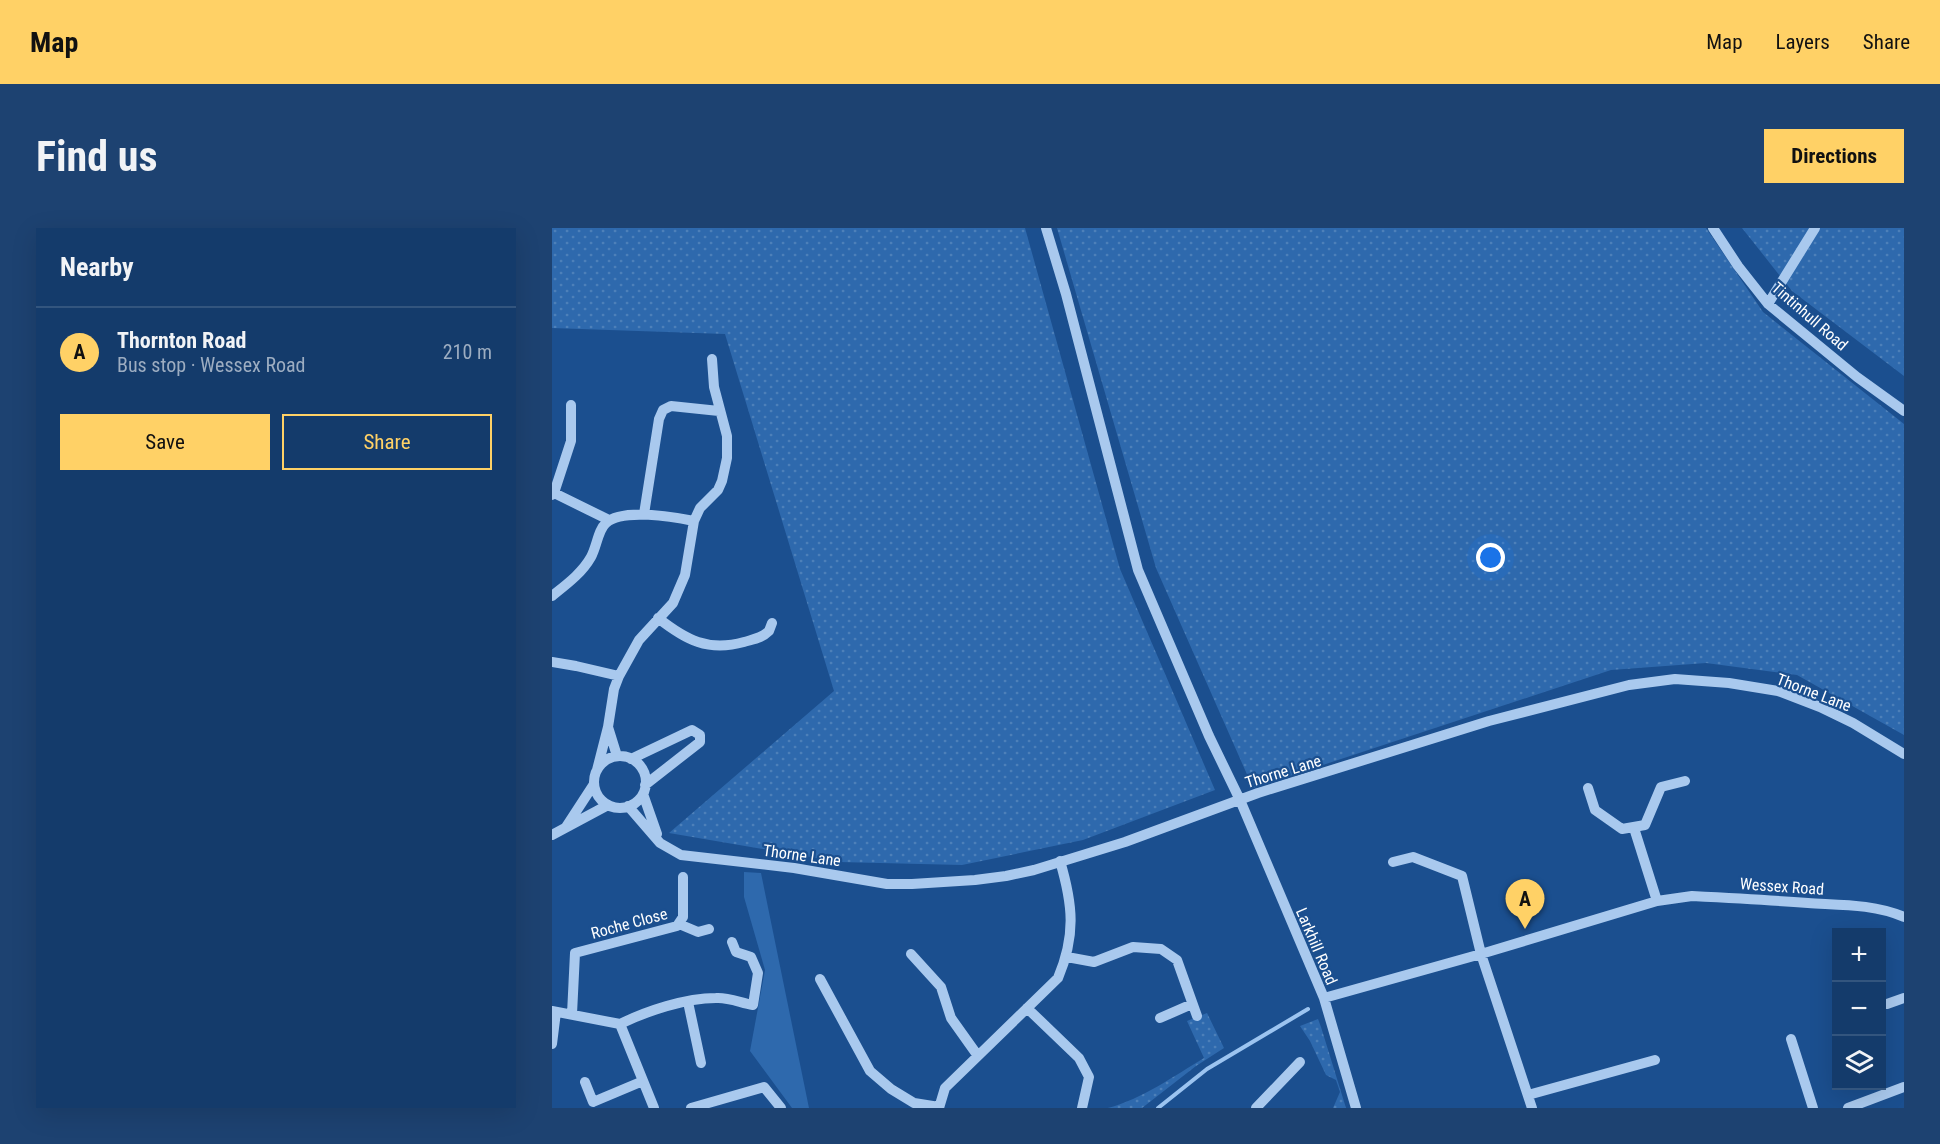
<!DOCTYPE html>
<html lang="en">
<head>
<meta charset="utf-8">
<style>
	:root { --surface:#143b6b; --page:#1d4271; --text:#f1f3f6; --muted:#9dadc1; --line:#33557e; --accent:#ffd166 }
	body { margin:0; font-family:"Roboto Condensed",sans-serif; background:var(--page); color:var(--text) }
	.controls { position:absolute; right:18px; bottom:18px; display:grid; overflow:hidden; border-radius:0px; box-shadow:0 6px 24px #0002 }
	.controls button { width:54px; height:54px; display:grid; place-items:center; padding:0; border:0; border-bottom:2px solid var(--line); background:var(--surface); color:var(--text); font:30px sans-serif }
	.you { position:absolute; left:939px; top:330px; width:21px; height:21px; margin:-15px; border:4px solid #fff; border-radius:50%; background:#1a73e8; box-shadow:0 0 0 9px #1a73e833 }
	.badge { display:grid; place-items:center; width:39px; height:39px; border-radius:50%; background:var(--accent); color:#111; font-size:20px; font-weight:700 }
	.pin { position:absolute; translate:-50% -50px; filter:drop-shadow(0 2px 3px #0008) }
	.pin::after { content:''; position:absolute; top:32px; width:21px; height:18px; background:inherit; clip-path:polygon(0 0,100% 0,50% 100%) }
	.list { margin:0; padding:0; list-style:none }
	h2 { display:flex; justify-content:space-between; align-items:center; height:78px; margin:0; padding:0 24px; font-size:26px }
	h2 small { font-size:20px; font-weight:400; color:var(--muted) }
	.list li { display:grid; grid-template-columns:39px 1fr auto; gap:18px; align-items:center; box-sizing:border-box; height:90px; padding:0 24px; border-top:2px solid var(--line) }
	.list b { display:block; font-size:22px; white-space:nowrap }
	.list p { margin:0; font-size:20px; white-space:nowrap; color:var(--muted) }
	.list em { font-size:20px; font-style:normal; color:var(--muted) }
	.actions { display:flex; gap:12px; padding:18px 24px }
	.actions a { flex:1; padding:14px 0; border:2px solid var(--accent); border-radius:0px; text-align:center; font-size:21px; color:var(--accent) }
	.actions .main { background:var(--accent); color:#111 }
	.icon { flex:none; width:33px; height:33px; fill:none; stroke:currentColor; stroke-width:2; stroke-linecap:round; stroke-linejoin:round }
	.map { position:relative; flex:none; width:1352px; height:880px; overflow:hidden; border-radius:0px }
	header { display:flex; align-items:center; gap:36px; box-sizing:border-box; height:84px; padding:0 30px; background:var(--accent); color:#111 }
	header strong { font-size:28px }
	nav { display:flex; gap:33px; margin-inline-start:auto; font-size:21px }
	.intro { display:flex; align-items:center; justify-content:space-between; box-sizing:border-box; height:144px; padding:0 36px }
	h1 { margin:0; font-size:42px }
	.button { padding:15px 27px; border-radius:0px; background:var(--accent); color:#111; font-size:21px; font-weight:700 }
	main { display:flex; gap:36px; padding:0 36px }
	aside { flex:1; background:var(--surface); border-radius:0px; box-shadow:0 6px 24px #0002 }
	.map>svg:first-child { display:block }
</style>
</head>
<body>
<header>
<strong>Map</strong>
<nav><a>Map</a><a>Layers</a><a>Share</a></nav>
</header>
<div class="intro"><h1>Find us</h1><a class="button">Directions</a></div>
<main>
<aside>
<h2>Nearby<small></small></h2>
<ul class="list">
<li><span class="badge">A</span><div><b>Thornton Road</b><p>Bus stop · Wessex Road</p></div><em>210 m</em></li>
</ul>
<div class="actions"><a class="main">Save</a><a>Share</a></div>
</aside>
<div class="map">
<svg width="1352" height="880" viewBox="0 0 1352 880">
	<defs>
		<pattern id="grass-dots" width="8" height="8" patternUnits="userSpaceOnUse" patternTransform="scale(1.5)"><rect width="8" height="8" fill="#2e69ad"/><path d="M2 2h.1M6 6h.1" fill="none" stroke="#4d80b9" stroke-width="1.8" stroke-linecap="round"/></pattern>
	</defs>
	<rect width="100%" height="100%" fill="#1b4f8f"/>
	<path fill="url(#grass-dots)" d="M0 0H473L568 341 663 562 531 612 410 637 287 634 117 605 282 463 173 106 0 100Z
		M505 0H1154L1211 84 1352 196V507L1245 447 1154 435 1059 442 701 560 604 340Z
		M1190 0H1352V148L1240 63Z
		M655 785 672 820 644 838 590 880H556C590 871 622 848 652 830L635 793Z
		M766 791 769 799 794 880H781L788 864 784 852 774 847 758 813 748 798Z"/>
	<path fill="#2e69ad" d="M192 644 209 645 257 880H240L198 823 213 742 192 669Z"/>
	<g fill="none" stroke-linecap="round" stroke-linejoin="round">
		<path stroke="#9cc4f0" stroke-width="4" d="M606 880 655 841 756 781"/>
		<path stroke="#a9c9ee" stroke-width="10" d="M494 0 514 66 586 342 657 508 688 572 772 770 804 880
			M1161 0 1186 38 1216 76 1305 149 1352 183
			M1216 76 1263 0
			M2 265 57 292
			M0 267 2 265 19 213V177
			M92 286 107 191 111 182 119 178 167 183
			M0 368C15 356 30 345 39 329 45 318 46 302 54 295 70 280 122 289 142 293
			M106 390C134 412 156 424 192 414 202 411 210 410 217 403L220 395
			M0 434 24 438 67 448
			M56 499 65 528
			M42 554a26 26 0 1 1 52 0a26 26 0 1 1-52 0Z
			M79 531 140 502 148 507V514L93 557
			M45 542 56 499 62 461 67 448 87 412 121 375 133 347 142 293 148 280 166 262 170 253 175 230V208L162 159 160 131
			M1036 560 1043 582 1070 601 1093 597 1109 559 1133 553
			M91 566 105 606
			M76 578 108 615 129 627 242 640 335 656H360L423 652 454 648 482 642 573 614 706 565 937 493 1077 457 1123 451 1177 455 1226 463 1268 479 1301 495 1352 526
			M14 599 42 556
			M1082 600 1105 673
			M0 607 56 577
			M841 634 861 629 910 648 929 726 980 880
			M127 696 146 704 157 701
			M359 726 389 759 399 790 426 828
			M515 729 542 734 581 719 609 721 625 732 645 788
			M268 751 318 843 339 861 362 875 387 879
			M772 770 929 726 1105 673 1140 668C1179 670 1217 672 1256 675 1288 677 1322 676 1352 689
			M136 774 149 835
			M1335 776 1352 770
			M475 780 527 830 537 849 530 880
			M0 783 68 796
			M20 786 23 725 125 698 131 689V649
			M608 790 640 776
			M68 796C95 783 133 770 164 770 176 769 189 775 201 777L206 745 199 729 184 724 180 714
			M68 796 102 880
			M1239 811 1261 880
			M0 816 4 784
			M33 854 41 874 91 853
			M976 867 1103 832
			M139 880 212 859 229 880
			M387 880 393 860 506 750C524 707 521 677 508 633
			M704 880 748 834
			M1296 880 1352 859"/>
	</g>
	<g text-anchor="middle" stroke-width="4.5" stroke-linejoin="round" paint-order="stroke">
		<g font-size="16" fill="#fff" stroke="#1b4f8f">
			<text transform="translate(1258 88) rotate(41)" y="6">Tintinhull Road</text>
			<text transform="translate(1262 464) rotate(21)" y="6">Thorne Lane</text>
			<text transform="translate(731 543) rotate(-17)" y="6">Thorne Lane</text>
			<text transform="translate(250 627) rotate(8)" y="6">Thorne Lane</text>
			<text transform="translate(1230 658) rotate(4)" y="6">Wessex Road</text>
			<text transform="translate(77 695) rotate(-15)" y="6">Roche Close</text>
			<text transform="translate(765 718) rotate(67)" y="6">Larkhill Road</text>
		</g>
	</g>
</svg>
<div class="controls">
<button>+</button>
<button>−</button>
<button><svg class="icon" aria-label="layers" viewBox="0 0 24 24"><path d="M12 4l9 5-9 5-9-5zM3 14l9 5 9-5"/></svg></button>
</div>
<div class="you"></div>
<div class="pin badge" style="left:973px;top:701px">A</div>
</div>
</main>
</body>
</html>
